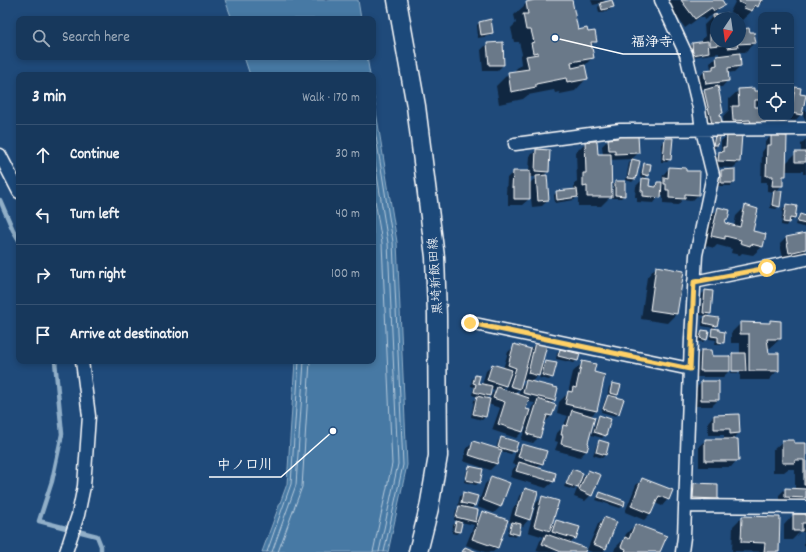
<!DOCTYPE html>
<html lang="en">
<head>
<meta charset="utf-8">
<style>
	:root { --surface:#17385c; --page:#244365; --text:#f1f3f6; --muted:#9eacbb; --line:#365272 }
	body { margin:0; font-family:Dekko,"Klee One",sans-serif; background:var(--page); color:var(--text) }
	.controls { position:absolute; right:12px; top:12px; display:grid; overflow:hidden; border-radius:8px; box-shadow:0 2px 6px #0003 }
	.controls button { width:36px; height:36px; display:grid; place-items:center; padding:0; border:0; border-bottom:1px solid var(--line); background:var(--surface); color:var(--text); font:20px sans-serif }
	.compass { position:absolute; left:710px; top:12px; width:36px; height:36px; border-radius:50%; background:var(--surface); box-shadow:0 2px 6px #0003; rotate:193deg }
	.stop { position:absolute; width:12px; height:12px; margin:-9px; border:3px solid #ffd166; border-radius:50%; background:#fff }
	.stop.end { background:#ffd166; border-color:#fff; box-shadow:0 1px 4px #0008 }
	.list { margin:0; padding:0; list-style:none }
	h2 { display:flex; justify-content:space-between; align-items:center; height:52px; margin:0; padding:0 16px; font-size:17px }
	h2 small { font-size:13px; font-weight:400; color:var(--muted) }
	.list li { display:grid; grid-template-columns:26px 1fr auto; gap:12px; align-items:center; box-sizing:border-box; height:60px; padding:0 16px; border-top:1px solid var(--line) }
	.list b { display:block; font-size:15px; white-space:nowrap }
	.list em { font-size:13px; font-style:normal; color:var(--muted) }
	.icon { flex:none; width:22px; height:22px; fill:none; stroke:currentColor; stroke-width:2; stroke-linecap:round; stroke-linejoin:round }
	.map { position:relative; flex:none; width:806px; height:552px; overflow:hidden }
	.search { position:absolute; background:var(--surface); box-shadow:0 2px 6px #0003; left:16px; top:16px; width:360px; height:44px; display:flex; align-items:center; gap:10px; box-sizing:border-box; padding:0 14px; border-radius:8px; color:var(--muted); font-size:15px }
	.panel { position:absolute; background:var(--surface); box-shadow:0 2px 6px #0003; left:16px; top:72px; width:360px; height:292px; border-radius:8px }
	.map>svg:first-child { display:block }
</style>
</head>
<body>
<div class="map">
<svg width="806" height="552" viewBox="0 0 806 552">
	<rect width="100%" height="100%" fill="#1f4a7a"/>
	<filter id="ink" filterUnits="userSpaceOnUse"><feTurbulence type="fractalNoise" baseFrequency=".025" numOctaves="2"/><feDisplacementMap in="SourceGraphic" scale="8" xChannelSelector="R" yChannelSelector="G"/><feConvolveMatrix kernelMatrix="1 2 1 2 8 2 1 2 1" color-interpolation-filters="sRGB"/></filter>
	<g filter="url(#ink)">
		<path fill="#4779a4" stroke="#91afc8" d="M225 0H358L361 19H232Z
			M244 57H367L370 75H250Z
			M373 93 397 242 407 465 388 552H262L287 484 295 361H373Z"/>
		<path fill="#0007" fill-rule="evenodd" d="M540 0H571L577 31 587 34 595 41 591 46 593 57 584 66 587 78 575 91 560 94 559 92 555 93 554 90 528 95 523 99 499 104 496 86 509 73 515 72V70L521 64 520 56 522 54 519 42H514L511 28 516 23 514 15 527 3Z
			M591 0H605L602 4 612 7 610 10 599 13 598 7 602 3 593 5Z
			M665 0H721L723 5 714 14 704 20 703 17H700L685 28Z
			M736 0H764L742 20 740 18 735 17V18H716V42H740V30L755 42 745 52H739L740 66 734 72 727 73 728 80 722 87H717L722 113 719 116 721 122 715 128 706 130 698 97 706 89H700L698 78 705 71H709L711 69 710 63 717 57 719 56V53L691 57 689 47 692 44 701 43V40L705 36 704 25 713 16 727 18 736 17 737 15 730 12Z
			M480 22 492 33 489 36 478 38 477 25Z
			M487 44 503 65 497 71H483L481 50Z
			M795 88 800 89 799 95 801 114 806 110V121L802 113 795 121 785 119 784 121 778 128 773 127 774 121 765 130H724L723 116 729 110V99L739 90 761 92V102L755 108H761V117H791V92Z
			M728 135 739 162 733 168 713 167V159L721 151V141Z
			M771 136 785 164 796 153H801V144L806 139V174H803V171H785V176L782 178V185L776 192 779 206 776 209 770 208 772 194 774 192 767 191V182H761L762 152 765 148V142Z
			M618 137 638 153 632 159 610 160 611 196 601 206H578V196L574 200 555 203 554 195 557 192 574 190V184L577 181 576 152 586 142 597 155H603L602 146 608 140 616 139Z
			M715 137 717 145 715 148 711 147 712 140Z
			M665 139 670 159 667 162H661L662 142Z
			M536 150 548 171 543 177 548 200 542 206 532 207 530 190H529V199L522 205H508V194H506L507 178 513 172H529L530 156ZM529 177H536L529 184Z
			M632 160 635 179 632 182 626 180 629 163Z
			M645 164 648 175 644 180 648 187 652 188 657 183H660L662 181 663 175 669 168 685 172 698 195 692 201 682 200 678 205 663 204V195H660L654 203 637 202V197H635L636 186 644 178 640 177 642 167Z
			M721 170 734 183 731 186H718V173Z
			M615 182 624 195 621 198H612L613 185Z
			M746 206 752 232 763 246 753 255 742 253 740 255 731 253 732 249 717 245 714 248 703 245 709 218 719 208 727 219 724 224 734 226 736 216Z
			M786 206 794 219 791 221H789L786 226 781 225 783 208Z
			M800 215 806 217V228L795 225 797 218Z
			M806 234V252L803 254 783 258 780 244 786 238Z
			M656 267 677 313 667 323 641 319 647 277Z
			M705 291 710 313 707 317 717 325 714 328 702 326V319L706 316 700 315 702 294Z
			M770 321 780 339 770 348H767L768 354 778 370 769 380H740V373H730V372H740V370H727L728 372 723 377H695V357L701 351H710L711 357H730L733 354H740V343H731V333L741 323 768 324Z
			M713 329 723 342 720 345 715 344 716 340 709 339 710 332Z
			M702 331 706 339 703 342 698 341 699 334Z
			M536 343 540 367 546 362 552 377 549 380 539 378 541 373 531 382 554 400 550 404 551 416 545 422H544L539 437 533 443 521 440 526 427 524 426 522 432 516 438 492 430 500 408 488 404 485 417 482 420 471 417 474 400 478 397 472 395 474 387 471 386 472 379 475 376 477 383 482 385 486 371 493 365 503 369 508 352 515 346 529 350ZM522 379 526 381 519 388ZM507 384 505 391 501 390ZM520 388 518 395 514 394ZM491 389 495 390 491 395 489 400 485 399 489 396ZM527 402 535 403 532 407 530 412 524 410Z
			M560 350 577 360 574 363 556 359 557 353Z
			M583 362 593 373 604 376 596 411 591 416 587 444H588L586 451 580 457 555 450 558 442 555 441 557 433 563 427 568 416 557 413 559 402 568 393 573 372Z
			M702 382H718V400L712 406H695L696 388Z
			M612 384 617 395 614 398 618 413 616 416 601 412 605 399 607 397 609 387Z
			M714 415H738L739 433 732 440 737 460 731 467H699V446L706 440H724V435H708V422Z
			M599 416 605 435 602 438 591 435 596 419Z
			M501 438 514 451 511 454 500 451 496 464 490 470 463 461 467 448 474 442 496 449 498 441Z
			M600 441 608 444 605 455 602 458 593 455 597 444Z
			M783 441 793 444H803L806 441V504L779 503V495L785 489H795V469H788L784 472H773V450Z
			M522 445 545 451 542 464 537 468 555 474 553 482 546 488 510 477 513 469 517 465 512 464 516 451Z
			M470 467 479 482 476 485 464 482 467 470Z
			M572 470 580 480 588 471 591 495 585 501 574 497 578 486 574 490 564 487 570 473Z
			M492 477 500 507 494 513 477 507 485 484Z
			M643 479 668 499 662 506 655 503 650 514 644 520 625 512 636 485Z
			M694 484 717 498 710 505 688 504V491Z
			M525 489 529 519 523 526 520 525 518 534 515 537 507 535 509 526 512 523 509 522 513 508 516 505 519 496Z
			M463 493 474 506 471 509 476 519 482 512 507 521 497 548 493 552H485L466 545 474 525 461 522 459 532 456 534 452 533 453 525 458 521 454 520 456 510 460 506 458 505 460 496Z
			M600 493 623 506 620 508 596 500Z
			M542 497 550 527 556 521 575 539 570 543 584 552H540L536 551 540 541 544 537 528 532 536 503Z
			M793 515H806V546H804V532H800L792 540H784V525Z
			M742 517 778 552 732 551 733 526Z
			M604 518 606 549 602 552H592L587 550 598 524Z
			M635 525 659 552H614L615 548 623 540 626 534Z"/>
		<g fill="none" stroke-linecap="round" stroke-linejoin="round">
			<path stroke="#b5c9db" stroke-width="1" d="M373 118 393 242 403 465 384 552
				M373 150 388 243 398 464 379 552
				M373 188 382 243 392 464 373 552
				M267 552 291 484 299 361
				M272 552 296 485 304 361
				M278 552 302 487 310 361"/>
			<path stroke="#91afc8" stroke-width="4.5" d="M0 200 13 230 19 240
				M55 361 62 434 52 481 39 521 97 536 101 546V552"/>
		</g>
		<path fill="#6a7989" stroke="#fff" d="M535 0H572L578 30 587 28 588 32 595 31 597 42H591L594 58 571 62 572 68 585 65 588 79 572 82 571 81 567 82 566 78 536 84V87L511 92 508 72 529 69 526 56 538 54V52L533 53 531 43 534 42 531 30H526L523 14H528L526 2Z
			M612 0 614 7 602 10 600 3Z
			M681 0H722L725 5 714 11 712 8H711L695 19Z
			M740 0H763V1L761 0 758 7 755 5 752 11 744 8 745 5 739 2Z
			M728 13V17L736 16V18H716V42H740V22L741 29 749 28 750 32H754L756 43 737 44 738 47 728 48V44L710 46V29H714L713 15Z
			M491 19 493 33 481 35 479 22Z
			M708 41 709 52 693 55 692 43Z
			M503 42 504 65H489L487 43Z
			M740 53 741 66 728 68 729 81 706 84 704 70 713 69V66L717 65 716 56Z
			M718 86 723 113 720 114 722 122 712 124 704 90Z
			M795 87 801 88 800 94 806 95 802 115 791 113Z
			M754 88V91H761V100H755V107H761V117H776V121H766V124H751L750 120 733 121 732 106H739L738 89Z
			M779 117H786L785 122 779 121Z
			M727 134H742L740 162 718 161 719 151 723 152V147H726Z
			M638 135 639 153 615 154V150H609L608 139 618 138V136Z
			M771 135 787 136 786 176H783V186H772L773 176H766L767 145H771Z
			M715 136 720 137 718 145H713Z
			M665 138H673L671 160 663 159Z
			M585 141H597L598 154H611L612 197H587V186L583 187V173H586Z
			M536 149 550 150 549 172 535 171Z
			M795 152H806V162H795Z
			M632 159 640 161 636 179 628 178Z
			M644 163 651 164 649 176 642 174Z
			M669 167 686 168V171H700L699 195 685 194V199L669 198V190H666V184H664V177L668 178Z
			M735 169V183H721V170Z
			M513 171H530V199H514V188H512Z
			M547 175 549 200 538 201 536 176Z
			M642 178 650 179 649 186 656 187 657 182H662L661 198 643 196V191H641Z
			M615 181H625V196L615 195Z
			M577 189 578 197 557 200 556 191Z
			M774 190 782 191 780 207 772 205Z
			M786 204 797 206 795 219 790 218 789 223 783 222Z
			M745 205 758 209 753 231 766 234 763 247 751 244 750 246 740 243 741 240 725 236V239L711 236 718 207 730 210 728 219H726L725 223 740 227Z
			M800 214 806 216V224L797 222Z
			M806 233V249L789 253 786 237Z
			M656 266 684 271 677 314 650 310Z
			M705 290 713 291 711 314 703 313Z
			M705 316 719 318 717 326 704 323Z
			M770 320 781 321V339H767L769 353H779V371H749V334H740V322L770 323Z
			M712 328 719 329V331L725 332 724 343 718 342V337L711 336Z
			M702 330 709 331 707 340 700 338Z
			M535 342 547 345 539 376 528 373Z
			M514 344 531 349 520 389 510 386 516 368 508 365Z
			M560 349 580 354 578 361 558 356Z
			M701 350H711L712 356H730V371H700Z
			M732 353H745L746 371H732Z
			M545 361 557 363 553 378 542 375Z
			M582 361 596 364 594 372 605 375 597 411 565 404 568 391 572 392 573 387 576 388Z
			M492 364 512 370 506 386 487 380Z
			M475 375 480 376 478 383 492 386 490 396 474 392 476 384 473 383Z
			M526 380 558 388 555 401 523 393Z
			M701 381H719V400H701Z
			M612 383 621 385 618 395 610 393Z
			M497 387 529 398 526 409 530 410 523 432 498 424 505 402 493 398Z
			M608 395 624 399 619 414 603 409Z
			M477 396 490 399 486 417 473 414Z
			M538 399 556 405 552 416 547 415 540 438 527 434Z
			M572 410 595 417 588 443 589 444 587 451 561 444 563 435H561L563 425 567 426Z
			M739 414 740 433 730 434V429H714V415Z
			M599 415 611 419 606 436 594 432Z
			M501 437 518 442 515 452 498 447Z
			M705 439H738L739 461H705Z
			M599 440 609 443 606 455 596 452Z
			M782 440H794V443H806V485H804V460H795V463H782Z
			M473 441 502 450 497 464 469 455Z
			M522 444 547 451 543 464 518 457Z
			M519 462 556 473 554 482 516 471Z
			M469 466 483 469 480 483 466 480Z
			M572 469 583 473 578 488 566 484Z
			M588 470 601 475 592 496 579 490Z
			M491 476 510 483 501 507 483 500Z
			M642 478 673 490 669 500 659 496 651 514 631 506Z
			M694 483 718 484V499L693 498Z
			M525 488 538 492 530 520 515 515 519 501H521Z
			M785 488 806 489V498L785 497Z
			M463 492 478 496 475 506 461 503Z
			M600 492 625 501 624 506 598 497Z
			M542 496 559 501 550 531 534 526Z
			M459 506 478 510 476 522 456 517Z
			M482 511 508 520 498 548 472 539Z
			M793 514H806V523H802V531H793Z
			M742 516 780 517 779 552H764L765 543 741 542Z
			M604 517 617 522 606 549 593 544Z
			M556 520 580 527 576 539 552 532Z
			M456 521 462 523 460 532 454 531Z
			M512 522 521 524 519 535 509 532Z
			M635 524 667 536 660 552H625L626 549 621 547 625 537 629 539Z
			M546 534 586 548 585 552H561L542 544Z
			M465 547 477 552H462Z"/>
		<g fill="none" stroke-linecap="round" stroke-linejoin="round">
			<g stroke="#fff" stroke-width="15">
				<path id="street" d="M661 0 686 54 699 108 702 130 713 175 696 255 691 339 684 537 682 552
					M515 144 620 130 806 129
					M0 155 19 192
					M694 282 806 259
					M470 323 690 369
					M686 506 806 507
					M66 552 78 515 84 486 89 416 82 361"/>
			</g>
			<g stroke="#fff" stroke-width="21">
				<path id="secondary" d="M397 0 416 106 435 257 437 315 438 456 429 508 418 552"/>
			</g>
			<use href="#street" stroke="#1f4a7a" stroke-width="12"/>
			<use href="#secondary" stroke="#1f4a7a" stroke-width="18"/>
		</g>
	</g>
	<g fill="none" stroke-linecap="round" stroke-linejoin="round" filter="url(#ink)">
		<path stroke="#ffd166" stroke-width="5" d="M470 323 690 369 694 282 767 268"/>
	</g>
	<g text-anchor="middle" stroke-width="4" stroke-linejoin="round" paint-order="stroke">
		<g font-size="13" fill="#fff" stroke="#1f4a7a">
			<text transform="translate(434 276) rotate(-94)" y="5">黒埼新飯田線</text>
		</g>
	</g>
	<path fill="none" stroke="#fff" stroke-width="1.5" d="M555 38L623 54H681M333 431L281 477H209"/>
	<g fill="#fff" stroke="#1f4a7a" stroke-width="1.5">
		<circle cx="555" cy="38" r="4"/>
		<circle cx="333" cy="431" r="4"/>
	</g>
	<g font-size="14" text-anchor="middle" font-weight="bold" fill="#fff" stroke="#1f4a7a" stroke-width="4" stroke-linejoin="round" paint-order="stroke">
		<text x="652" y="46">福浄寺</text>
		<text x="245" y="469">中ノ口川</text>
	</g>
</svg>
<div class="controls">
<button>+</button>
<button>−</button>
<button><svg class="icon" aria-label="locate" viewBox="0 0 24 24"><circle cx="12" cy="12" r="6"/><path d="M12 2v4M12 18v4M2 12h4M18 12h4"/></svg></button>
</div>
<svg class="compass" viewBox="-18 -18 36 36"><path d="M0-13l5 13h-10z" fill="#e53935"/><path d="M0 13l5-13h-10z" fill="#9eacbb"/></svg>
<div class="stop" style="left:767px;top:268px"></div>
<div class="stop end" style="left:470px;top:323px"></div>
<div class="search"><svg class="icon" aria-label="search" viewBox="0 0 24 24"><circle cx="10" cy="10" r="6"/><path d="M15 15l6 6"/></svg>Search here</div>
<section class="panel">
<h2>3 min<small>Walk · 170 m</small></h2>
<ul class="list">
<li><svg class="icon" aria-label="ahead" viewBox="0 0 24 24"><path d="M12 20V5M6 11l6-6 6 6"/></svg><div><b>Continue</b></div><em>30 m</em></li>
<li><svg class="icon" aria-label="left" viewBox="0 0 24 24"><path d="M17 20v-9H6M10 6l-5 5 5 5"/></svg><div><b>Turn left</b></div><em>40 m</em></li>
<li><svg class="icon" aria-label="right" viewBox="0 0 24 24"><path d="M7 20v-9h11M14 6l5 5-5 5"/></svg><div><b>Turn right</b></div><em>100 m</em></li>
<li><svg class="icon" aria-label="arrive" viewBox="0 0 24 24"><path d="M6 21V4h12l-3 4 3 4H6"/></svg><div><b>Arrive at destination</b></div></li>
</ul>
</section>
</div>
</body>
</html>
